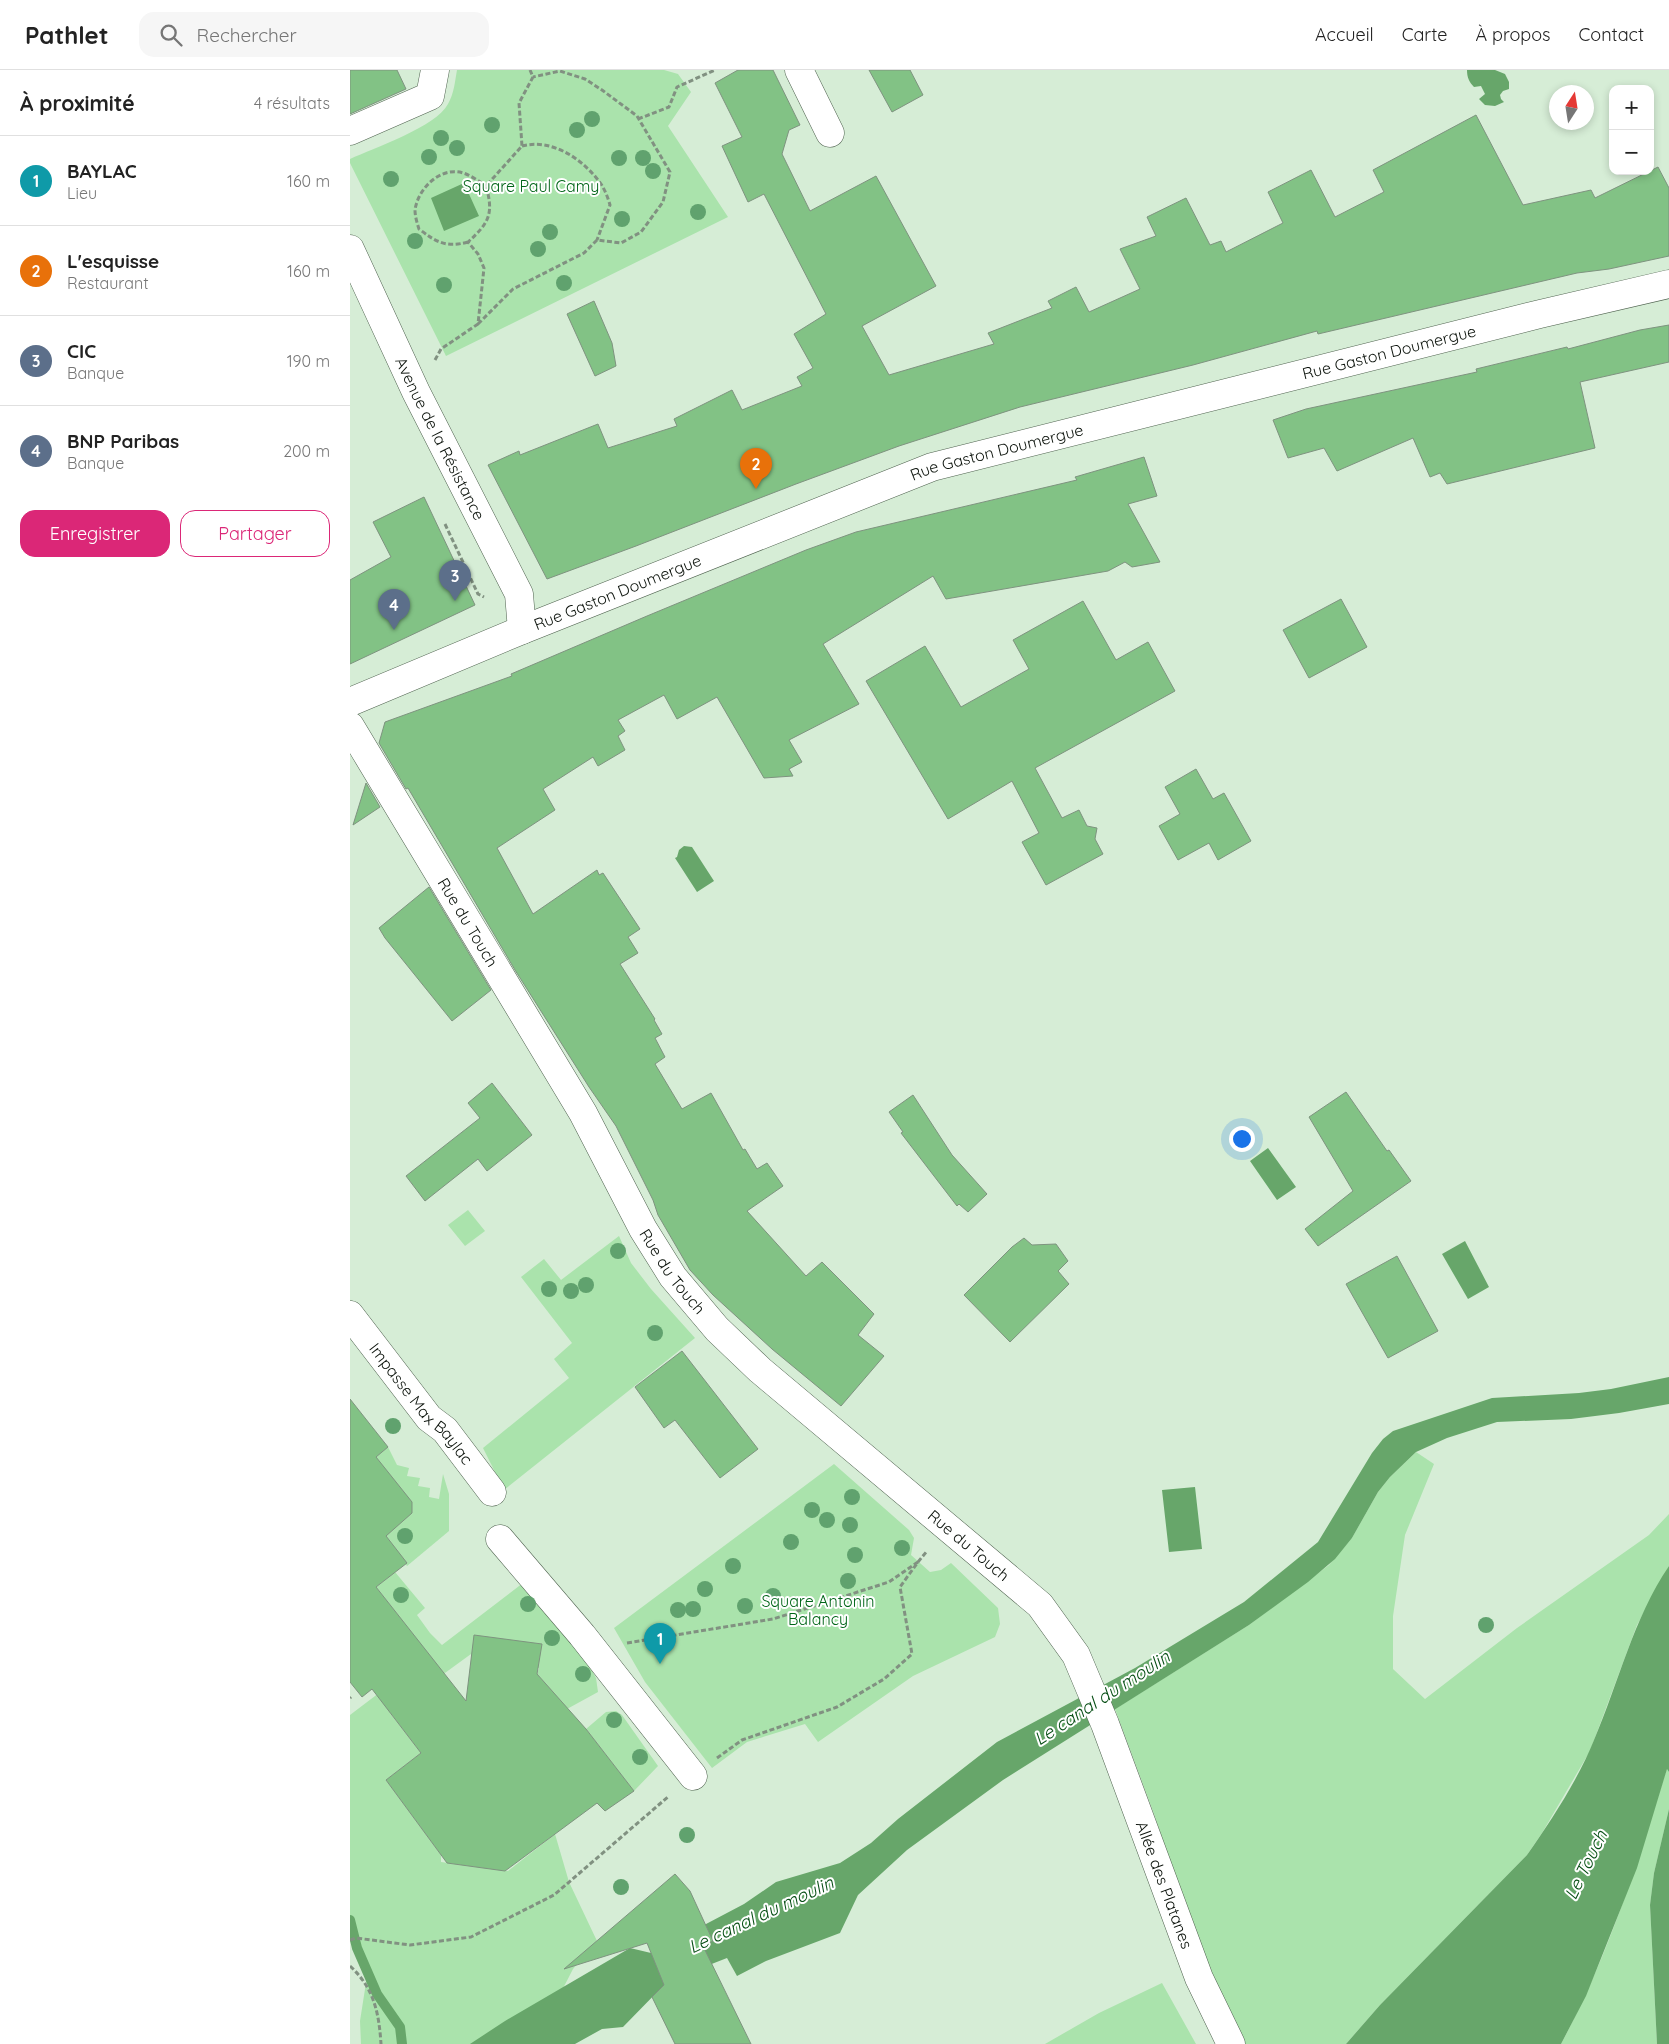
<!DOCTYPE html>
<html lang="fr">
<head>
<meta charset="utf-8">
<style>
	:root { --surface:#fff; --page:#f6f6f6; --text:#222; --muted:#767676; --line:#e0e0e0; --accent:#db2777 }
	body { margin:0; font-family:Quicksand,sans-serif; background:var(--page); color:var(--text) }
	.controls { position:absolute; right:15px; top:15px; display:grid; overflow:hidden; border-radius:10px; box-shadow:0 2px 8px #0003 }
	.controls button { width:45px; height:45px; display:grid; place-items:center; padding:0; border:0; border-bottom:1px solid var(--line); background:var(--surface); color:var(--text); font:25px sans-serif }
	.compass { position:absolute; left:1199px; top:15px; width:45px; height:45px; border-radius:50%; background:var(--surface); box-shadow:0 2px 8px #0003; rotate:12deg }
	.you { position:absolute; left:891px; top:1068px; width:18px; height:18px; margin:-12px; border:4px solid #fff; border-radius:50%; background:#1a73e8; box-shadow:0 0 0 8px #1a73e833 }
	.badge { display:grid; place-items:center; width:32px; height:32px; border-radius:50%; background:var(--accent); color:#fff; font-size:16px; font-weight:700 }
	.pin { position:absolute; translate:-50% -41px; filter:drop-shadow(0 1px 2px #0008) }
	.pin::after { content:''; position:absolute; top:26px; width:18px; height:15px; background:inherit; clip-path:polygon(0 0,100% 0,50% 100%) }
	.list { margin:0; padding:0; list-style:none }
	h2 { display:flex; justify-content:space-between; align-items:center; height:65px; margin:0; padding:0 20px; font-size:21px }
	h2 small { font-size:16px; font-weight:400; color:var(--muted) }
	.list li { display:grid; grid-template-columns:32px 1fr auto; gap:15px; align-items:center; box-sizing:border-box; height:90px; padding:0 20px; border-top:1px solid var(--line) }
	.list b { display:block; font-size:19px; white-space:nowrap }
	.list p { margin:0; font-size:16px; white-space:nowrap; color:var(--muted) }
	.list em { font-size:16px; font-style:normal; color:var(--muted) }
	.actions { display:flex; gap:10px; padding:15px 20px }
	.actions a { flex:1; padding:11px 0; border:1px solid var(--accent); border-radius:15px; text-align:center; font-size:18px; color:var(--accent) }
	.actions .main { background:var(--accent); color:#fff }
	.icon { flex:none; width:28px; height:28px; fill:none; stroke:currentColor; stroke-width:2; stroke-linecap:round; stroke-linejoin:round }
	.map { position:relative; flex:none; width:1319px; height:1974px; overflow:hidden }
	header { display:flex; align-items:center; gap:30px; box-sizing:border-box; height:70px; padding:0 25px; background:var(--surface); border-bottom:1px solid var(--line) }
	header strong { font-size:24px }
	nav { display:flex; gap:28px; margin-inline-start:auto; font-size:18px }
	.search { width:350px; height:45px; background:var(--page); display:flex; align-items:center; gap:12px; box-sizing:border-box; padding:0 18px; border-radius:15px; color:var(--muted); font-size:19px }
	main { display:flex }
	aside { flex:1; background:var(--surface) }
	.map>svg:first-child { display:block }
</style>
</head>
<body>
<header>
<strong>Pathlet</strong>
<div class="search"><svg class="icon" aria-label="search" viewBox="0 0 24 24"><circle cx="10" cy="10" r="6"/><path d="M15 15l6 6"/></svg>Rechercher</div>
<nav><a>Accueil</a><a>Carte</a><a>À propos</a><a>Contact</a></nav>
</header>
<main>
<aside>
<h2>À proximité<small>4 résultats</small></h2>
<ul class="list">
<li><span class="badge" style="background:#0f9aa8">1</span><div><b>BAYLAC</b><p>Lieu</p></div><em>160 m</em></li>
<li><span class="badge" style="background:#e8710a">2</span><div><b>L'esquisse</b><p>Restaurant</p></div><em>160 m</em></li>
<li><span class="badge" style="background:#5c6f8a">3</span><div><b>CIC</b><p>Banque</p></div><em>190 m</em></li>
<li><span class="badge" style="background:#5c6f8a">4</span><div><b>BNP Paribas</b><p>Banque</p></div><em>200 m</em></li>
</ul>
<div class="actions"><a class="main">Enregistrer</a><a>Partager</a></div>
</aside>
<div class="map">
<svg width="1319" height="1974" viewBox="0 0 1319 1974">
	<rect width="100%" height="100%" fill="#d6edd6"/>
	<path fill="#aae3ac" d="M107 0H314L328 4 341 22 318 56 378 147 96 286 0 93V89C24 78 86 57 98 34 104 24 105 11 107 0Z
		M118 1140 135 1161 115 1176 98 1155Z
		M269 1166 281 1193 301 1219 345 1268 154 1420 133 1378 219 1308 204 1289 222 1273 171 1207 194 1189 211 1210Z
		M38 1377 47 1395 59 1398 57 1406 70 1408 68 1416 80 1418 79 1427 89 1429 93 1404 99 1424V1461L57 1496 29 1457 22 1390Z
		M1066 1382 1084 1394 1055 1465 1043 1546V1599L1075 1629 1167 1558 1299 1465 1319 1444V1496L1287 1555 1240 1681 1192 1763 1177 1785 1030 1935 996 1974H894L859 1907 804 1744 765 1639 899 1555 979 1495 1002 1468 1028 1422 1040 1407Z
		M484 1394 559 1460 564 1468 561 1485 580 1502 591 1500 601 1493 648 1538 650 1554 645 1567 563 1606 468 1672 455 1654 397 1672 362 1698 295 1612 264 1558Z
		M45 1502 75 1538 67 1545 80 1563 92 1575 173 1513 240 1597 246 1608 248 1622 217 1639 187 1604 189 1598 121 1590V1584L40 1643 71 1683 36 1710 91 1785V1792L158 1801 205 1764 219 1812 247 1871 223 1899 206 1932 156 1974H11L10 1951 18 1900 6 1868 0 1870V1645L79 1585 26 1517Z
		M266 1641 272 1645 308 1696 284 1721 236 1659 256 1642Z
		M1317 1698 1319 1702V1739L1304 1803 1300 1835 1307 1974H1211C1258 1887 1288 1792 1317 1698Z
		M812 1913 846 1974H695L749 1943Z"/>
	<path fill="#67a66a" d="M1117 0H1145L1155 4 1159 12V19L1153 21 1150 25 1151 29 1154 32 1145 36 1135 35 1129 29 1135 24 1131 16 1124 17C1119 12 1117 7 1117 0Z
		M114 113 129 146 94 161 81 128Z
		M334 776 342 777 364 811 347 822 325 788 327 787 329 780Z
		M918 1078 946 1117 927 1130 900 1091Z
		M1115 1171 1139 1217 1118 1229 1092 1184Z
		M1319 1307V1334L1269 1343 1221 1349 1147 1352 1097 1368 1066 1382 1040 1407 1028 1422 1002 1468 985 1489 958 1512 899 1555 653 1710 557 1780 508 1825 490 1863 416 1891 387 1906 377 1888 336 1904 314 1915 273 1957 252 1959 225 1974H120L155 1951 280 1878 301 1883 394 1834 426 1812 490 1793 521 1773 548 1749 647 1672 785 1598 894 1532 968 1472 1022 1383 1033 1369 1043 1361 1142 1328 1229 1323 1261 1319Z
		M845 1417 852 1479 819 1482 812 1420Z
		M1319 1496V1702L1317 1699 1287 1798 1236 1926 1211 1974H996L1030 1935 1177 1785C1201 1751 1229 1708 1244 1670 1269 1612 1283 1549 1319 1496Z
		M1319 1739V1974H1307L1300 1835 1304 1803Z"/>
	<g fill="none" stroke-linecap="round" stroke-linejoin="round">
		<path stroke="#67a66a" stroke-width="10" d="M0 1850 7 1878 27 1924 50 1957 52 1974"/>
	</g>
	<path fill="#82c285" stroke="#7e937f" d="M0 0H47L56 19 0 44Z
		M388 0H423L450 55 439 60 432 84 460 141 526 106 586 216 512 256 539 305 644 274 638 263 702 238 698 231 726 217 739 242 790 219 770 179 806 166 797 147 836 128 860 175 871 171 876 182 933 153 918 122 961 100 985 147 1034 122 1023 100 1126 45 1173 135 1241 120 1245 128 1308 97 1319 118V186L1259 199 1227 203 968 264 967 261 843 295 670 337 549 376 446 414 286 476 197 509 138 395 169 381 170 385 248 354 258 378 327 356 324 349 382 320 392 340 452 316 447 307 463 298 444 264 476 244 414 124 398 132 372 76 392 67 365 13Z
		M519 0H560L573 25 542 42Z
		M244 231 262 273 266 296 245 306 217 244Z
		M1319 255V292L1230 312 1245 378 1097 414 1090 403 1080 407 1063 368 987 401 974 378 938 388 923 350 956 339 1127 302 1126 299 1217 277 1218 279 1290 260Z
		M794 387 807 426 778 434 810 492 782 497 775 492 758 501 596 529 583 506 473 574 509 634 439 670 452 692 439 699 443 706 414 708 367 627 327 649 314 625 268 650 275 661 268 666 275 680 248 696 243 687 193 719 205 740 147 778 183 844 247 800 249 805 253 803 290 859 278 867 288 883 270 894 305 949 304 950 312 964 305 968 315 987 305 994 332 1039 361 1023 393 1080 395 1079 407 1099 417 1093 433 1116 397 1141 456 1206 472 1192 524 1244 508 1265 534 1286 491 1336 422 1279 363 1225 340 1200 308 1145 303 1130 266 1056 239 1017 165 900 58 718 56 719 29 673 35 652 162 606 161 604 297 546 456 480 506 462 727 410 725 407Z
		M74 427 125 535 0 594V510L41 487 23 452Z
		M991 529 1017 577 959 608 933 560Z
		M733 531 766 590 798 572 825 621 685 698 712 748 729 740 737 756 747 758 745 769 753 784 696 815 672 772 689 763 662 711 598 749 516 611 575 576 611 637 679 599 663 570Z
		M846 699 863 729 874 723 901 771 868 790 859 773 828 790 809 756 830 744 815 717Z
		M16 713 30 737 3 755Z
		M79 817 141 920 102 951 35 868 29 858Z
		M142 1013 182 1065 137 1101 128 1089 75 1131 56 1106 130 1048 118 1033Z
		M996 1022 1037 1081 1039 1080 1061 1111 968 1176 955 1159 1003 1121 959 1047Z
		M563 1025 602 1085 637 1124 618 1142 609 1134 607 1136 551 1063 553 1062 539 1042Z
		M674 1168 682 1175 706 1174 718 1191 708 1201 719 1214 660 1272 614 1225 662 1177Z
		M1047 1186 1088 1261 1038 1288 996 1214Z
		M332 1281 408 1379 370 1408 325 1350 314 1358 285 1317Z
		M0 1329 38 1377 26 1387 62 1432V1443L36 1466 57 1493 26 1517 116 1631 124 1565 192 1574 187 1604 236 1659 284 1721 255 1741 247 1733 155 1801 97 1793 36 1710 71 1683 22 1619 12 1627 0 1612Z
		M325 1804 340 1821 363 1871 353 1876 401 1974H325L302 1927 314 1915 297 1873 214 1899Z"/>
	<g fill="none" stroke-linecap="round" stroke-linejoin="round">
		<g stroke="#4f624f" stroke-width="29">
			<g id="minor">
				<path d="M449 0 480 63"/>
				<path d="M0 61 80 26 85 0"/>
				<path id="s1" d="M0 179 66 322 169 524 172 560"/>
				<path id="s2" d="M0 632 172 560 582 397 1190 244 1319 214"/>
				<path id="s3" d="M0 656 233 1043 293 1159 323 1207 367 1259 410 1300 690 1535 726 1585 755 1654 849 1908 881 1974"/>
				<path id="s4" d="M0 1245 79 1348 95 1360 142 1422"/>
				<path d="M150 1469 232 1565 343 1706"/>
			</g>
		</g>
		<path stroke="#819181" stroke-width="3" stroke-dasharray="5 2.5" stroke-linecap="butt" d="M288 49 319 37 327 17 365 0
			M172 76C203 68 234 90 251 114 255 120 258 128 260 135L247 170
			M118 172C96 178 86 172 69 159 67 153 65 146 65 140 68 118 92 94 116 104 123 107 130 112 136 116
			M128 254 163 219 234 183 247 170 271 173 291 162 313 132 320 102 287 46 252 20 235 9 210 1 183 7
			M85 290 91 279 128 254 134 198 128 184 118 172C139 153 144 144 136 116L172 76 169 33 183 7 180 0
			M95 454 128 524 134 527
			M568 1492 577 1481
			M277 1573 423 1549 539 1512 568 1492 550 1517 562 1584 534 1609 487 1637 392 1670 367 1688
			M0 1628 1 1627
			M0 1870 6 1868 60 1875 121 1867 204 1825 319 1726
			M0 1896C24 1918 29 1943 31 1974"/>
		<use href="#minor" stroke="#fff" stroke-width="28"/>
	</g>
	<g fill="#60a26e">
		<circle cx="242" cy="49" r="8"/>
		<circle cx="142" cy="55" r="8"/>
		<circle cx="227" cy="60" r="8"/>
		<circle cx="91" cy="68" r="8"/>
		<circle cx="107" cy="78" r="8"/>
		<circle cx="79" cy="87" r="8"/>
		<circle cx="269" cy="88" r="8"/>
		<circle cx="293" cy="88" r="8"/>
		<circle cx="303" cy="101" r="8"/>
		<circle cx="41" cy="109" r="8"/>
		<circle cx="348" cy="142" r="8"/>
		<circle cx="272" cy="149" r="8"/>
		<circle cx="200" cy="162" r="8"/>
		<circle cx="65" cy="171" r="8"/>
		<circle cx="188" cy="179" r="8"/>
		<circle cx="214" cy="213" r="8"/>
		<circle cx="94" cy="215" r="8"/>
		<circle cx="268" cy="1181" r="8"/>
		<circle cx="236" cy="1215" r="8"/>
		<circle cx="199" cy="1219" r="8"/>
		<circle cx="221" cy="1221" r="8"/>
		<circle cx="305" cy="1263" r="8"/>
		<circle cx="43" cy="1356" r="8"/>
		<circle cx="502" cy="1427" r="8"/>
		<circle cx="462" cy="1440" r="8"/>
		<circle cx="477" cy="1450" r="8"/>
		<circle cx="500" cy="1455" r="8"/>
		<circle cx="55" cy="1466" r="8"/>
		<circle cx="441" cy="1472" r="8"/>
		<circle cx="552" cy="1478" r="8"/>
		<circle cx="505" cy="1485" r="8"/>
		<circle cx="383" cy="1496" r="8"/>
		<circle cx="498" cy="1511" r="8"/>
		<circle cx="355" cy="1519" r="8"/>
		<circle cx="51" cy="1525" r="8"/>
		<circle cx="423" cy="1526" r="8"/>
		<circle cx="178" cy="1534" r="8"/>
		<circle cx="395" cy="1536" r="8"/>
		<circle cx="343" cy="1539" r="8"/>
		<circle cx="328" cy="1540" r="8"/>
		<circle cx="1136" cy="1555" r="8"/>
		<circle cx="202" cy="1568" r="8"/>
		<circle cx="233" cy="1604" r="8"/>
		<circle cx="264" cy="1650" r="8"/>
		<circle cx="290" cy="1687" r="8"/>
		<circle cx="337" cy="1765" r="8"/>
		<circle cx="271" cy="1817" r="8"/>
	</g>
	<g text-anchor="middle" stroke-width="4" stroke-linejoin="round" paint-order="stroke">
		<g font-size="16" fill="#006518" stroke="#fff">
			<text x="181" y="122">Square Paul Camy</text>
			<text x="468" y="1537">Square Antonin<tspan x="468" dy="18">Balancy</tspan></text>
		</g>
		<g font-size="16" fill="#0b120b" stroke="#fff">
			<text dy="6" stroke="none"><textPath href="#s2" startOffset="1099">Rue Gaston Doumergue</textPath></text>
			<text dy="6" stroke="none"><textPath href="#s1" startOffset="210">Avenue de la Résistance</textPath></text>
			<text dy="6" stroke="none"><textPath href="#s2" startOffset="694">Rue Gaston Doumergue</textPath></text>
			<text dy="6" stroke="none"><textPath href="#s2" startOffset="289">Rue Gaston Doumergue</textPath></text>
			<text dy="6" stroke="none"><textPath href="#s3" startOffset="229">Rue du Touch</textPath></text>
			<text dy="6" stroke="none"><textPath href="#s3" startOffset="634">Rue du Touch</textPath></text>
			<text dy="6" stroke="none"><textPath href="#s4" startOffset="114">Impasse Max Baylac</textPath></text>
			<text dy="6" stroke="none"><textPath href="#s3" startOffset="1039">Rue du Touch</textPath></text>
			<text dy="6" stroke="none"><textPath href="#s3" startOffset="1440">Allée des Platanes</textPath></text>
		</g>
		<g font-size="18" font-style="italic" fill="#064e14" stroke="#fff">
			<text transform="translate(752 1628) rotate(-33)" y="6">Le canal du moulin</text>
			<text transform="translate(1236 1795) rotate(-64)" y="6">Le Touch</text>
			<text transform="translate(411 1845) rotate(-25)" y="6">Le canal du moulin</text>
		</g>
	</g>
</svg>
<div class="controls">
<button>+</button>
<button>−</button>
</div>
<svg class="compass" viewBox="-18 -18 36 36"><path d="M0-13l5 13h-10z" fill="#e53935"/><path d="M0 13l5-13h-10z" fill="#767676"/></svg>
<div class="you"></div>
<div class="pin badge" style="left:310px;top:1594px;background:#0f9aa8">1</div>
<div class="pin badge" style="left:406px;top:419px;background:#e8710a">2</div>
<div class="pin badge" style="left:105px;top:531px;background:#5c6f8a">3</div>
<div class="pin badge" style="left:44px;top:560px;background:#5c6f8a">4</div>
</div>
</main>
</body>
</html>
